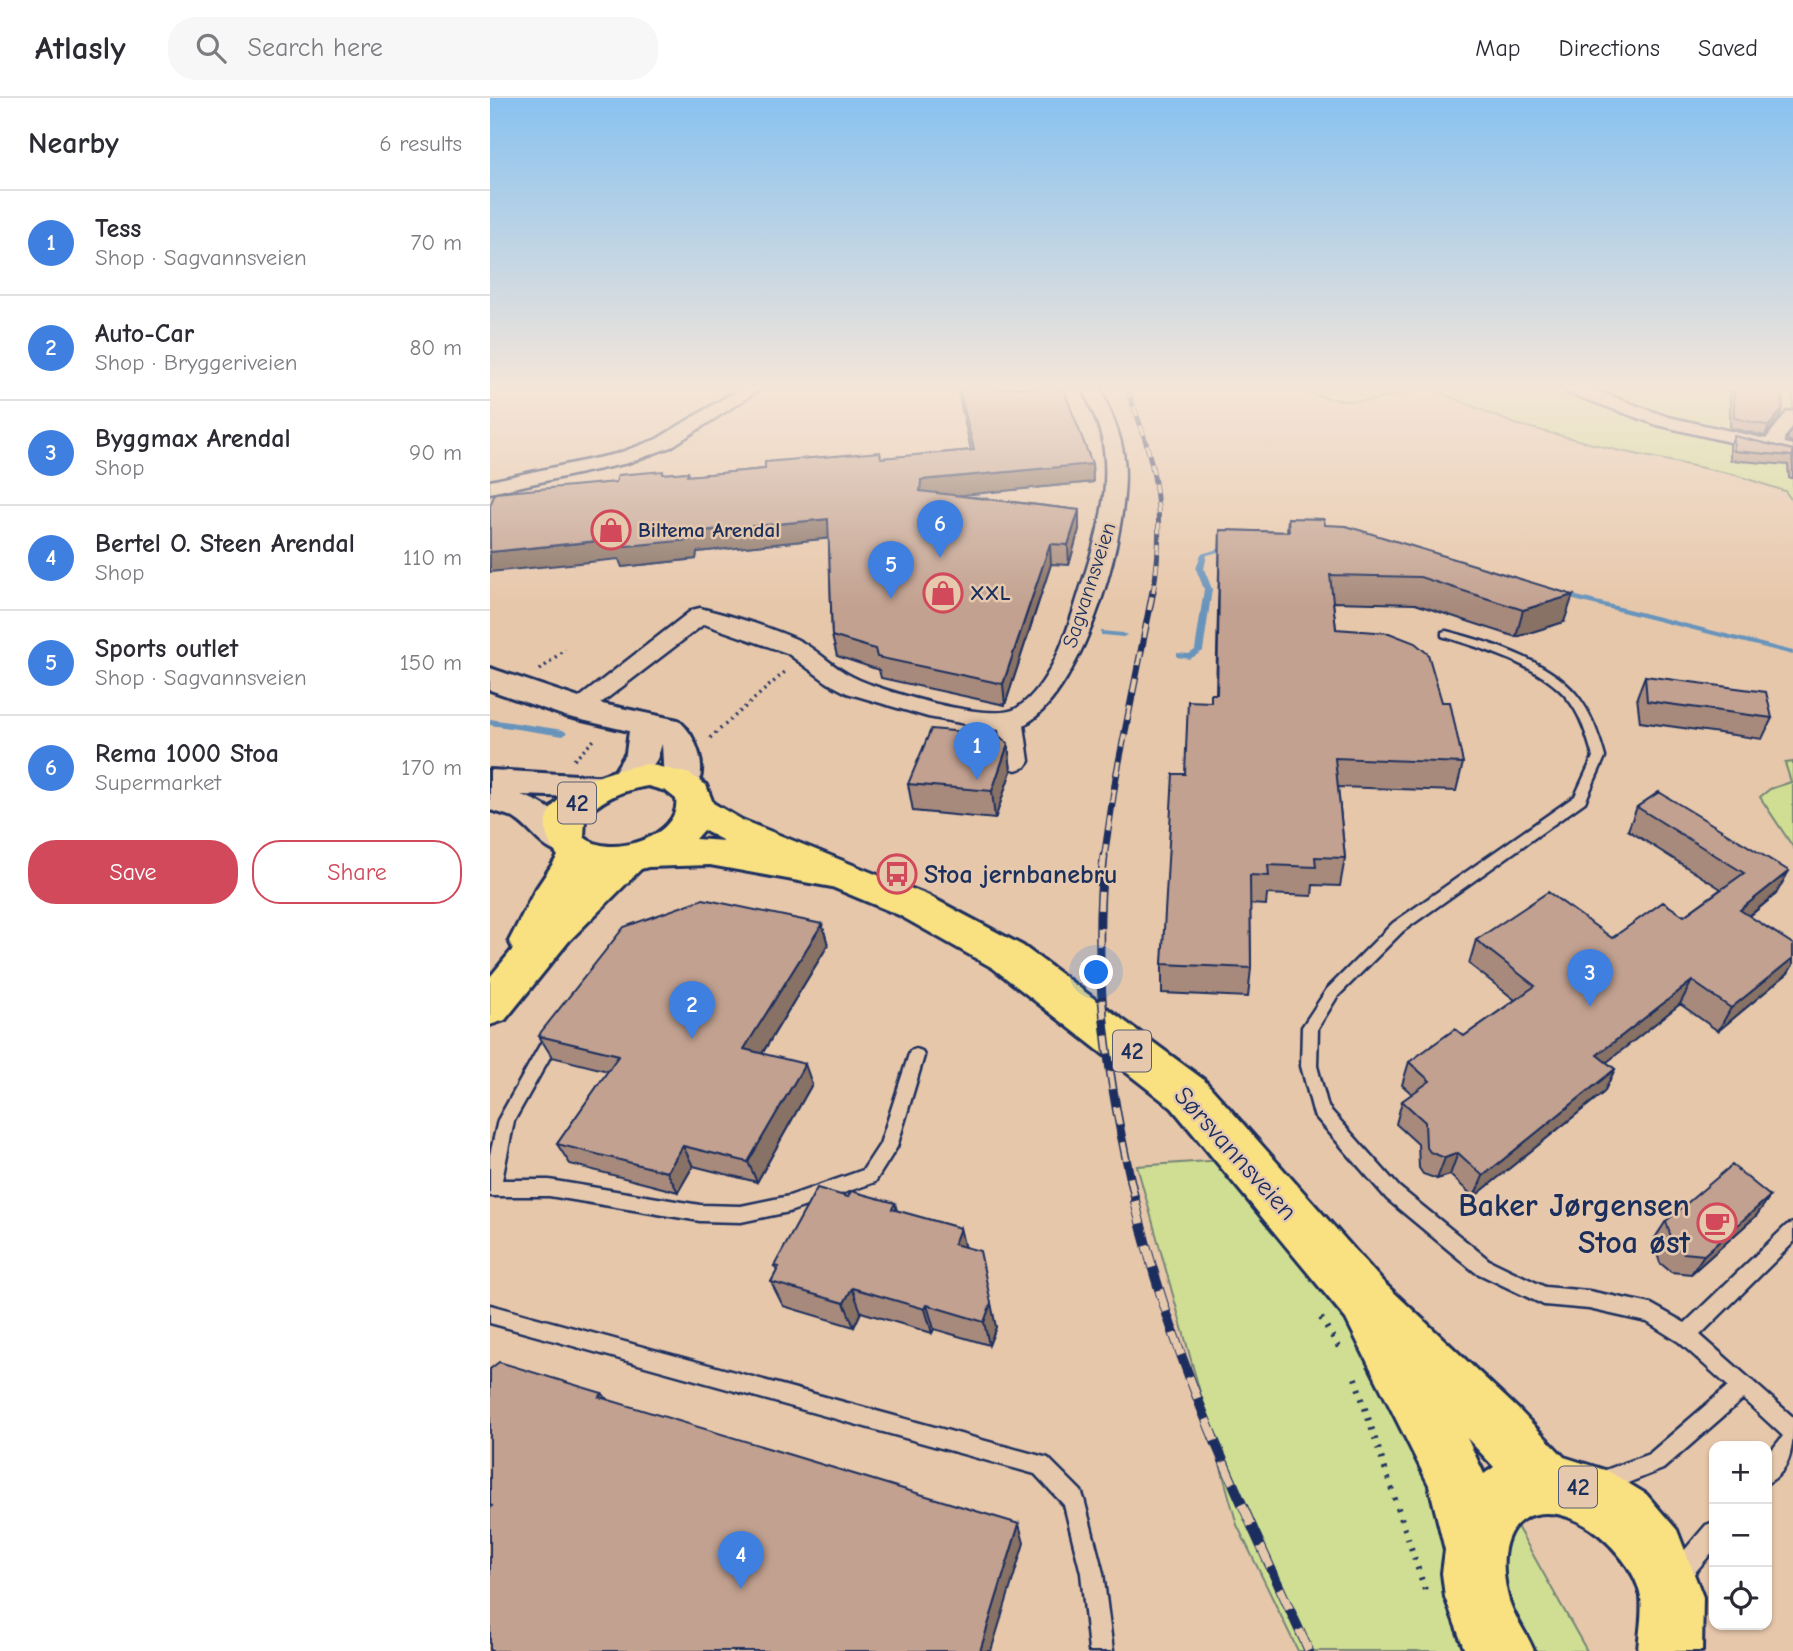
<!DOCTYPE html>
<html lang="en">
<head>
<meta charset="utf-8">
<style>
	:root { --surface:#fff; --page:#f7f7f7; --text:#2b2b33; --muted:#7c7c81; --line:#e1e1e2; --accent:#d1495b }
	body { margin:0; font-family:"Comic Neue",sans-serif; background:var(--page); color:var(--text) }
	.controls { position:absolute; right:21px; bottom:21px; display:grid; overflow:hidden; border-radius:14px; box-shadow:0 2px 5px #0004 }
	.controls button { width:63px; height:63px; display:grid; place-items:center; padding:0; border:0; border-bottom:2px solid var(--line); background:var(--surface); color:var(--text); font:35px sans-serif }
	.you { position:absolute; left:607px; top:875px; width:24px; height:24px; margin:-18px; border:5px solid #fff; border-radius:50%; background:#1a73e8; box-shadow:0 0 0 10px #1a73e833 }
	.badge { display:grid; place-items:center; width:46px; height:46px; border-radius:50%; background:var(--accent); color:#fff; font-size:23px; font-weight:700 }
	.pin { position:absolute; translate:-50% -58px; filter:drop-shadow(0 2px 4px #0008) }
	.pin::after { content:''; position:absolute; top:37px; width:24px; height:21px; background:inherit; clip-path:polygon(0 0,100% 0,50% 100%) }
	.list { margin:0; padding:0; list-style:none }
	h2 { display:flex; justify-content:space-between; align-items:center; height:91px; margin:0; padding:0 28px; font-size:30px }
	h2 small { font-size:23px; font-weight:400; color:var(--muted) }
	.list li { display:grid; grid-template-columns:46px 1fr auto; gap:21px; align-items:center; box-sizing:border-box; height:105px; padding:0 28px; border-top:2px solid var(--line) }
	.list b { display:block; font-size:26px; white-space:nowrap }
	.list p { margin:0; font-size:23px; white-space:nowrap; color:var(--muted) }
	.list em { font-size:23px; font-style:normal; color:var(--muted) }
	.actions { display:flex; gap:14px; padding:21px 28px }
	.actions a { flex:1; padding:16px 0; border:2px solid var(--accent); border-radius:28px; text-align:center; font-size:24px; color:var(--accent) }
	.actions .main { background:var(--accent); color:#fff }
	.icon { flex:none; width:38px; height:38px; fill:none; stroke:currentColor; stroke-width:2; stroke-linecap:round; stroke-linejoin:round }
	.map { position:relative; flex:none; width:1303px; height:1553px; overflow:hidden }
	header { display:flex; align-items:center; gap:42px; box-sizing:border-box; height:98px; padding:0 35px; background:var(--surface); border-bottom:2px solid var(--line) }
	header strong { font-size:33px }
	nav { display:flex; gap:38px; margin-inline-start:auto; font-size:24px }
	.search { width:490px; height:63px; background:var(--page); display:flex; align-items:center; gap:18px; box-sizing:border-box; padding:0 24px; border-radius:28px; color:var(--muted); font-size:26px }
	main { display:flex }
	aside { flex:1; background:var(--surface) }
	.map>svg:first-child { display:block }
</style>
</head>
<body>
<header>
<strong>Atlasly</strong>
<div class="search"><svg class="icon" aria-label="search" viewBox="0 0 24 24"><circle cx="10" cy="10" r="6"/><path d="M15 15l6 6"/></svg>Search here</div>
<nav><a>Map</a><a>Directions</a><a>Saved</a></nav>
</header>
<main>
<aside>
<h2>Nearby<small>6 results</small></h2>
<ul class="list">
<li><span class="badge" style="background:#3f7fe0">1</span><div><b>Tess</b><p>Shop · Sagvannsveien</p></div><em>70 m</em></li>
<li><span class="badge" style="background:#3f7fe0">2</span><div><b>Auto-Car</b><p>Shop · Bryggeriveien</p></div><em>80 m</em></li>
<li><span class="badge" style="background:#3f7fe0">3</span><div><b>Byggmax Arendal</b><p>Shop</p></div><em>90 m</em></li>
<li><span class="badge" style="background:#3f7fe0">4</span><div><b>Bertel O. Steen Arendal</b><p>Shop</p></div><em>110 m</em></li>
<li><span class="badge" style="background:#3f7fe0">5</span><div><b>Sports outlet</b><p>Shop · Sagvannsveien</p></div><em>150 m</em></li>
<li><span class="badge" style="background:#3f7fe0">6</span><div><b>Rema 1000 Stoa</b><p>Supermarket</p></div><em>170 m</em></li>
</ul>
<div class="actions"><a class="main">Save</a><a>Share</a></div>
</aside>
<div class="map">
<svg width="1303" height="1553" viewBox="0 0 1303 1553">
	<rect width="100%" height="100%" fill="#e7c7aa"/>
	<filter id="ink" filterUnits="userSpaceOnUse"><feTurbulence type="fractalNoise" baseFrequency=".0143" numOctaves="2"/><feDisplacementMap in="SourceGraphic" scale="14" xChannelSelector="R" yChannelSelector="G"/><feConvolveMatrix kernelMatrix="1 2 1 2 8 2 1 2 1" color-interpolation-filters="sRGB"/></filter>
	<g filter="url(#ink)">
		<path fill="#cfde92" stroke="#758678" stroke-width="2" d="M818 290H935C891 302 860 311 815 293Z
			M940 290H1303V404L1295 393 1242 376 1126 352 1022 325Z
			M1303 664V749L1270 699 1280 691 1301 684 1295 665Z
			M762 1060 901 1204 1097 1553H808L747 1427 647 1068Z"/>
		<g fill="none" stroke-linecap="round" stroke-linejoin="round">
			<path fill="#6794bc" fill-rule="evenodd" d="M742 447 744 448V450L717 457 714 471 722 491 713 553 700 561 687 559V555L699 556 705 552 714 491 706 471 711 456Z
				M1068 494H1071L1303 553V557L1068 498Z
				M611 533 633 535 637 537 633 539 614 537H611Z
				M0 621 73 632 77 635 73 638 0 627Z"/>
			<g stroke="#1b2f5e" stroke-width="5">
				<path id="lane" d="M956 533C996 543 1058 562 1086 596 1101 614 1109 637 1115 659L1095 704 913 833 847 899 828 930 827 968 838 1009 909 1089 999 1162 1055 1189 1099 1193 1161 1206 1195 1225 1297 1127 1303 1125V1145L1210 1237 1303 1319C1303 1346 1303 1372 1277 1385V1358L1293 1338 1253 1301 1173 1371 1110 1396 1102 1393 1099 1385 1102 1377 1159 1356 1238 1288 1189 1244 1157 1224 1099 1211 1054 1207 985 1174 897 1101 824 1017 811 968 812 929 837 891 903 825 1085 698 1103 659C1097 638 1091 617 1077 600 1050 567 991 550 952 538V534Z
					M66 928 72 929 74 934 24 1023 12 1082H59L210 1107 251 1108 299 1098 373 1072 390 1046 420 953 426 951 432 953 434 958 407 1049 385 1084 299 1114 251 1124 210 1123 59 1098H0V1057L8 1022 60 929Z
					M0 1207 558 1360 591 1393 594 1401 613 1475 623 1553H599L591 1475 574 1407 545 1376 0 1225Z
					M1224 1424V1452L1197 1484 1189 1487 1181 1484 1178 1476 1181 1468 1216 1427Z"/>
			</g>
			<g stroke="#1b2f5e" stroke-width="5">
				<path id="street" d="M251 290H272L181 349 138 365 0 395V383L126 356 167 341Z
					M593 290H610C620 313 631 335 634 361 642 427 595 593 534 627L539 663 535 669 526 672 517 669 513 663 509 632 438 619 357 595 338 585 297 555 214 526 98 615 89 618 80 615 76 610 202 512 210 510C242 518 276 528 306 541 327 551 342 569 363 579 390 593 502 626 527 610 562 587 577 533 589 495 605 445 623 393 612 340 608 323 599 306 593 290Z
					M1074 290H1099L1178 319 1276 341 1297 314 1303 313V329L1294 340 1295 345 1303 347V359L1167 327 1076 294Z"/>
			</g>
			<g stroke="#1b2f5e" stroke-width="6">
				<path id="secondary" d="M0 570 98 603 188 622C207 638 219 671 205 693L192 697 179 693 174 685 172 646 167 661 150 688 138 691 130 689 126 696 113 700 31 697C54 704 81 723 94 744L88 753C54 763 47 733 22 719 15 716 7 714 0 712V672L121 679 136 655 139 633 75 618 0 592Z"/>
			</g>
			<g stroke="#1b2f5e" stroke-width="6">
				<path id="primary" d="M158 666 200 676 216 687 223 705 252 722 437 797 533 848 714 982 894 1185 1029 1312 1074 1359 1118 1373 1156 1396 1187 1432 1213 1499 1212 1553H1148C1149 1536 1153 1516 1151 1499 1148 1483 1139 1469 1129 1457 1078 1394 996 1398 1017 1495 1021 1516 1036 1533 1044 1553H975L955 1499 952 1475 955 1452 939 1387 856 1221 682 1010 503 870 409 817 342 789 220 767 158 769 151 771 79 843 15 922 0 927V879L23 851 19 843 44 794 68 758C22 701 117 671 158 666ZM158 688 176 693 186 701C192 738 120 762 94 739L95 720C111 700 134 692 158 688ZM213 732 234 743 205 741ZM977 1340 1004 1369 994 1376Z"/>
			</g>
			<path stroke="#1b2f5e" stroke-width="3.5" stroke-dasharray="2 4.5" stroke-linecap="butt" d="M50 572 75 551
				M220 640 297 572
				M84 662 105 641"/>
			<path stroke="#1b2f5e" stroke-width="6" stroke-dasharray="2.5 8" stroke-linecap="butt" d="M831 1220 850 1251
				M865 1280 936 1495"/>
			<use href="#lane" fill="#e6c9ad" fill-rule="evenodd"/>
			<use href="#street" fill="#e6c9ad" fill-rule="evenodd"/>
			<use href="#secondary" fill="#e6c9ad" fill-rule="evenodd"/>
			<use href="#primary" fill="#f9e181" fill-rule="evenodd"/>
			<g stroke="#1b2f5e" stroke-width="5">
				<path id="rail-far3" d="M636 290C667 362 676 418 663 495"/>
			</g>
			<g stroke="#1b2f5e" stroke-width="7">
				<path id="rail-far2" d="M614 760 626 679 663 493"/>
			</g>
			<g stroke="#1b2f5e" stroke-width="9">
				<path id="rail-far1" d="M614 758C601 876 619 991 646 1105"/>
			</g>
			<g stroke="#1b2f5e" stroke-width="10">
				<path id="rail" d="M645 1103C681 1260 752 1408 819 1553"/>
			</g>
			<use href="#rail-far3" stroke="#e6c9ad" stroke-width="3.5" stroke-dasharray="10" stroke-linecap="butt"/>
			<use href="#rail-far2" stroke="#e6c9ad" stroke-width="4.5" stroke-dasharray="14" stroke-linecap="butt"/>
			<use href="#rail-far1" stroke="#e6c9ad" stroke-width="6" stroke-dasharray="18" stroke-linecap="butt"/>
			<use href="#rail" stroke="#e6c9ad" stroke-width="8" stroke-dasharray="23" stroke-linecap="butt"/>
		</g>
		<path fill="#a78a7c" stroke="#1b2f5e" stroke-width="2" d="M467 290H573L602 366 603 384 468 397 589 412V431L579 467 561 466 515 607 391 580 389 572 347 558 342 538 339 440 207 454 206 461 132 469 129 461 126 384 174 376 198 374 199 378 481 352Z
			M1241 290H1286L1289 320 1275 338 1240 330V293Z
			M1303 329V345L1297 341Z
			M1244 338 1303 352V380H1299L1298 367 1240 362V347Z
			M798 420 835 427 1074 524 1026 539 925 506 843 504 846 531 952 604 973 665 966 693 848 689 855 760 850 788 823 787 822 798 777 796 776 807 760 806 761 870 758 899 672 895V866L695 676 720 604 726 596 730 432 797 434Z
			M1155 578 1282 620 1272 641 1150 624 1147 599Z
			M518 646 521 673 505 721 423 713 418 686Z
			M1169 694 1286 796 1260 818 1298 875 1228 933 1190 906 1116 964 1125 971 1114 994 984 1099 960 1077 947 1081 933 1076 929 1070 928 1046 906 1026 912 1003 922 996 912 987 919 964 974 938 1025 902 979 866 986 842 1122 840 1194 818 1231 791 1138 732 1147 709Z
			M332 826 338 847 272 956 322 986 267 1084 203 1068 188 1094 80 1066 67 1046 118 973 62 959 49 938Z
			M1280 1098 1266 1118 1201 1176 1181 1174 1170 1165 1163 1143 1176 1123Z
			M358 1099 405 1105 407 1113 470 1130 474 1148 506 1229 499 1247 444 1231 442 1235 371 1214 364 1229 293 1208 281 1184 287 1173 284 1168Z"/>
		<path fill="#887165" stroke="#1b2f5e" stroke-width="2" d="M1293 310 1289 320 1275 338 1279 328Z
			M602 366 603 384 433 401 430 393 431 382Z
			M589 412V431L579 467 578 447Z
			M338 421 342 440 207 454 206 461 132 469 129 461 0 474V454Z
			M560 446 561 466 515 607 513 586Z
			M1083 497 1074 524 1026 539 1033 512Z
			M518 646 521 673 505 721 502 693Z
			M1299 773 1286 796 1238 835 1250 812Z
			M332 826 338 847 262 972 254 951Z
			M1303 860V867L1298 875 1228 933 1241 910Z
			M1202 883 1190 906 1097 980 1107 957Z
			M315 966 322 986 267 1084 258 1064Z
			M1125 971 1114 994 984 1099 993 1078Z
			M193 1048 203 1068 188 1094 177 1074Z
			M968 1055 960 1077 947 1081 955 1060Z
			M1280 1098 1266 1118 1201 1176 1214 1157Z
			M470 1130 476 1155 464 1146Z
			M362 1190 371 1214 364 1229 354 1205Z
			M501 1205 506 1229 499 1247 494 1224Z
			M437 1207 444 1231 442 1235 435 1211Z
			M112 1295 130 1317 109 1299Z
			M529 1426 534 1445 501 1553H490Z"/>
		<path fill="#c2a190" stroke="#1b2f5e" stroke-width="2" d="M469 290H573L602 366 431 382 430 393 589 412 578 447 560 446 513 586 387 559 385 551 342 538 338 421 201 434 200 442 125 449 127 441 0 454V408L5 395 126 384 128 377 173 373V376L198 374 197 378 275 371V364L390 354 391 360 484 352Z
			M1244 290H1286L1291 294 1293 310 1279 328 1244 320Z
			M1244 338 1303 352V368L1302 358 1244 353Z
			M798 420 834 421 835 427 856 428 1083 497 1033 512 930 479 840 477 846 531 899 535 925 545 938 556 952 604H960L973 665 845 660 855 760 825 759 826 769 778 767 779 778 760 777 761 870 672 866 683 676H695L698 603 721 604V596H727L730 432 799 434Z
			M1155 578 1276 594 1282 620 1157 603Z
			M441 631 508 637 518 646 502 693 418 686Z
			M1169 694 1299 773 1250 812 1303 846V860L1241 910 1202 883 1107 957 1125 971 993 1078 968 1055 955 1060 940 1054 936 1048 935 1024 912 1003 940 983 919 964 965 931 974 938 1045 888 986 842 1058 794 1122 840 1173 804 1194 818 1254 775 1147 709Z
			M213 801 332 826 254 951 315 966 258 1064 193 1048 177 1074 67 1046 129 957 49 938 51 934 134 829Z
			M1242 1067 1280 1098 1214 1157 1194 1155 1183 1146 1176 1123Z
			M327 1090 358 1099 361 1093 405 1105 402 1111 470 1130 464 1146 490 1153 501 1205 494 1224 437 1207 435 1211 362 1190 354 1205 281 1184 289 1169 284 1168Z
			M9 1264 112 1295 109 1299 529 1426 490 1553H0V1411L2 1408 0 1407V1271Z"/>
	</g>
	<linearGradient id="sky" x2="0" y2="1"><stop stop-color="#89c2f0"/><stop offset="0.57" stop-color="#f4e6d9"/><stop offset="1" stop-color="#f4e6d9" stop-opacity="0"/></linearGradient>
	<rect width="1303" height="508" fill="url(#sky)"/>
	<defs>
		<g id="shop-ring" transform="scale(2.0125)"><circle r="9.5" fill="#e6c9ad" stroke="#d1495b" stroke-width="1.5"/><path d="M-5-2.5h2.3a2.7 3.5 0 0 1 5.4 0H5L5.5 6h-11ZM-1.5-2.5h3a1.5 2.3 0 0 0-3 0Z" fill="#d1495b"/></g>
		<g id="bus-ring" transform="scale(2.0125)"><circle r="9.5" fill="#e6c9ad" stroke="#d1495b" stroke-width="1.5"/><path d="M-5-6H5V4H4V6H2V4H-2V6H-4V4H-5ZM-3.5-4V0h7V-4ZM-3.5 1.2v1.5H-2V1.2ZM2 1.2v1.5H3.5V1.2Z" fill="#d1495b"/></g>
		<g id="cafe-ring" transform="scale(2.0125)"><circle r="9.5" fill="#e6c9ad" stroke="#d1495b" stroke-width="1.5"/><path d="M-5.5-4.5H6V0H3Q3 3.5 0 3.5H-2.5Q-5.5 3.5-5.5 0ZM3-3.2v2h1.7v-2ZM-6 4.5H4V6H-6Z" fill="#d1495b"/></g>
	</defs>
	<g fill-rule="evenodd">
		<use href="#shop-ring" x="121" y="432"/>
		<use href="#shop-ring" x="453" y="495"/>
		<use href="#bus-ring" x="407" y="776"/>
		<use href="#cafe-ring" x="1227" y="1125"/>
	</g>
	<g text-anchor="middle" stroke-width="5" stroke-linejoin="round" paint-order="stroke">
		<g font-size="21" font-weight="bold" fill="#1b2f5e" stroke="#e6c9ad" text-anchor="start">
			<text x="148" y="439">Biltema Arendal</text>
			<text x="480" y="502">XXL</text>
		</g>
		<g font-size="21" fill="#1b2f5e" stroke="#e6c9ad">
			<text transform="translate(599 487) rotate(-72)" y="7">Sagvannsveien</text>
		</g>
		<g fill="#e6c9ad" stroke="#585d76" stroke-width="2">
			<rect x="68" y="684.5" width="38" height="41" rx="5"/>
			<rect x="623" y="932.5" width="38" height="41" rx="5"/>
			<rect x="1069" y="1368.5" width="38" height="41" rx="5"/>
		</g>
		<g font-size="24" font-weight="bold" fill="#1b2f5e">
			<text x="87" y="713">42</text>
			<text x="642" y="961">42</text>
			<text x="1088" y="1397">42</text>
		</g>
		<g font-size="26" font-weight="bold" fill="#1b2f5e" stroke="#e6c9ad" text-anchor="start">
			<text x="434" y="785">Stoa jernbanebru</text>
		</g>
		<g font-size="26" fill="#1b2f5e" stroke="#e6c9ad">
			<text transform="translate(746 1055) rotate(48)" y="9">Sørsvannsveien</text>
		</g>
		<g font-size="32" font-weight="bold" fill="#1b2f5e" stroke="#e6c9ad" text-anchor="end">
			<text x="1200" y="1118">Baker Jørgensen<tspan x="1200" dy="37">Stoa øst</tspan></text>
		</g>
	</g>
</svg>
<div class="controls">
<button>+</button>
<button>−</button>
<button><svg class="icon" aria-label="locate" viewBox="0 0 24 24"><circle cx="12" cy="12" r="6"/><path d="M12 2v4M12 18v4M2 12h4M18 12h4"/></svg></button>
</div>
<div class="you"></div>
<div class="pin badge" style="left:487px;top:682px;background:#3f7fe0">1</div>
<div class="pin badge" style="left:202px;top:941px;background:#3f7fe0">2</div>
<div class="pin badge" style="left:1100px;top:909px;background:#3f7fe0">3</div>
<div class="pin badge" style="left:251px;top:1491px;background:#3f7fe0">4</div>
<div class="pin badge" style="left:401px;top:501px;background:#3f7fe0">5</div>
<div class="pin badge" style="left:450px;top:460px;background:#3f7fe0">6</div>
</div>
</main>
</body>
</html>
